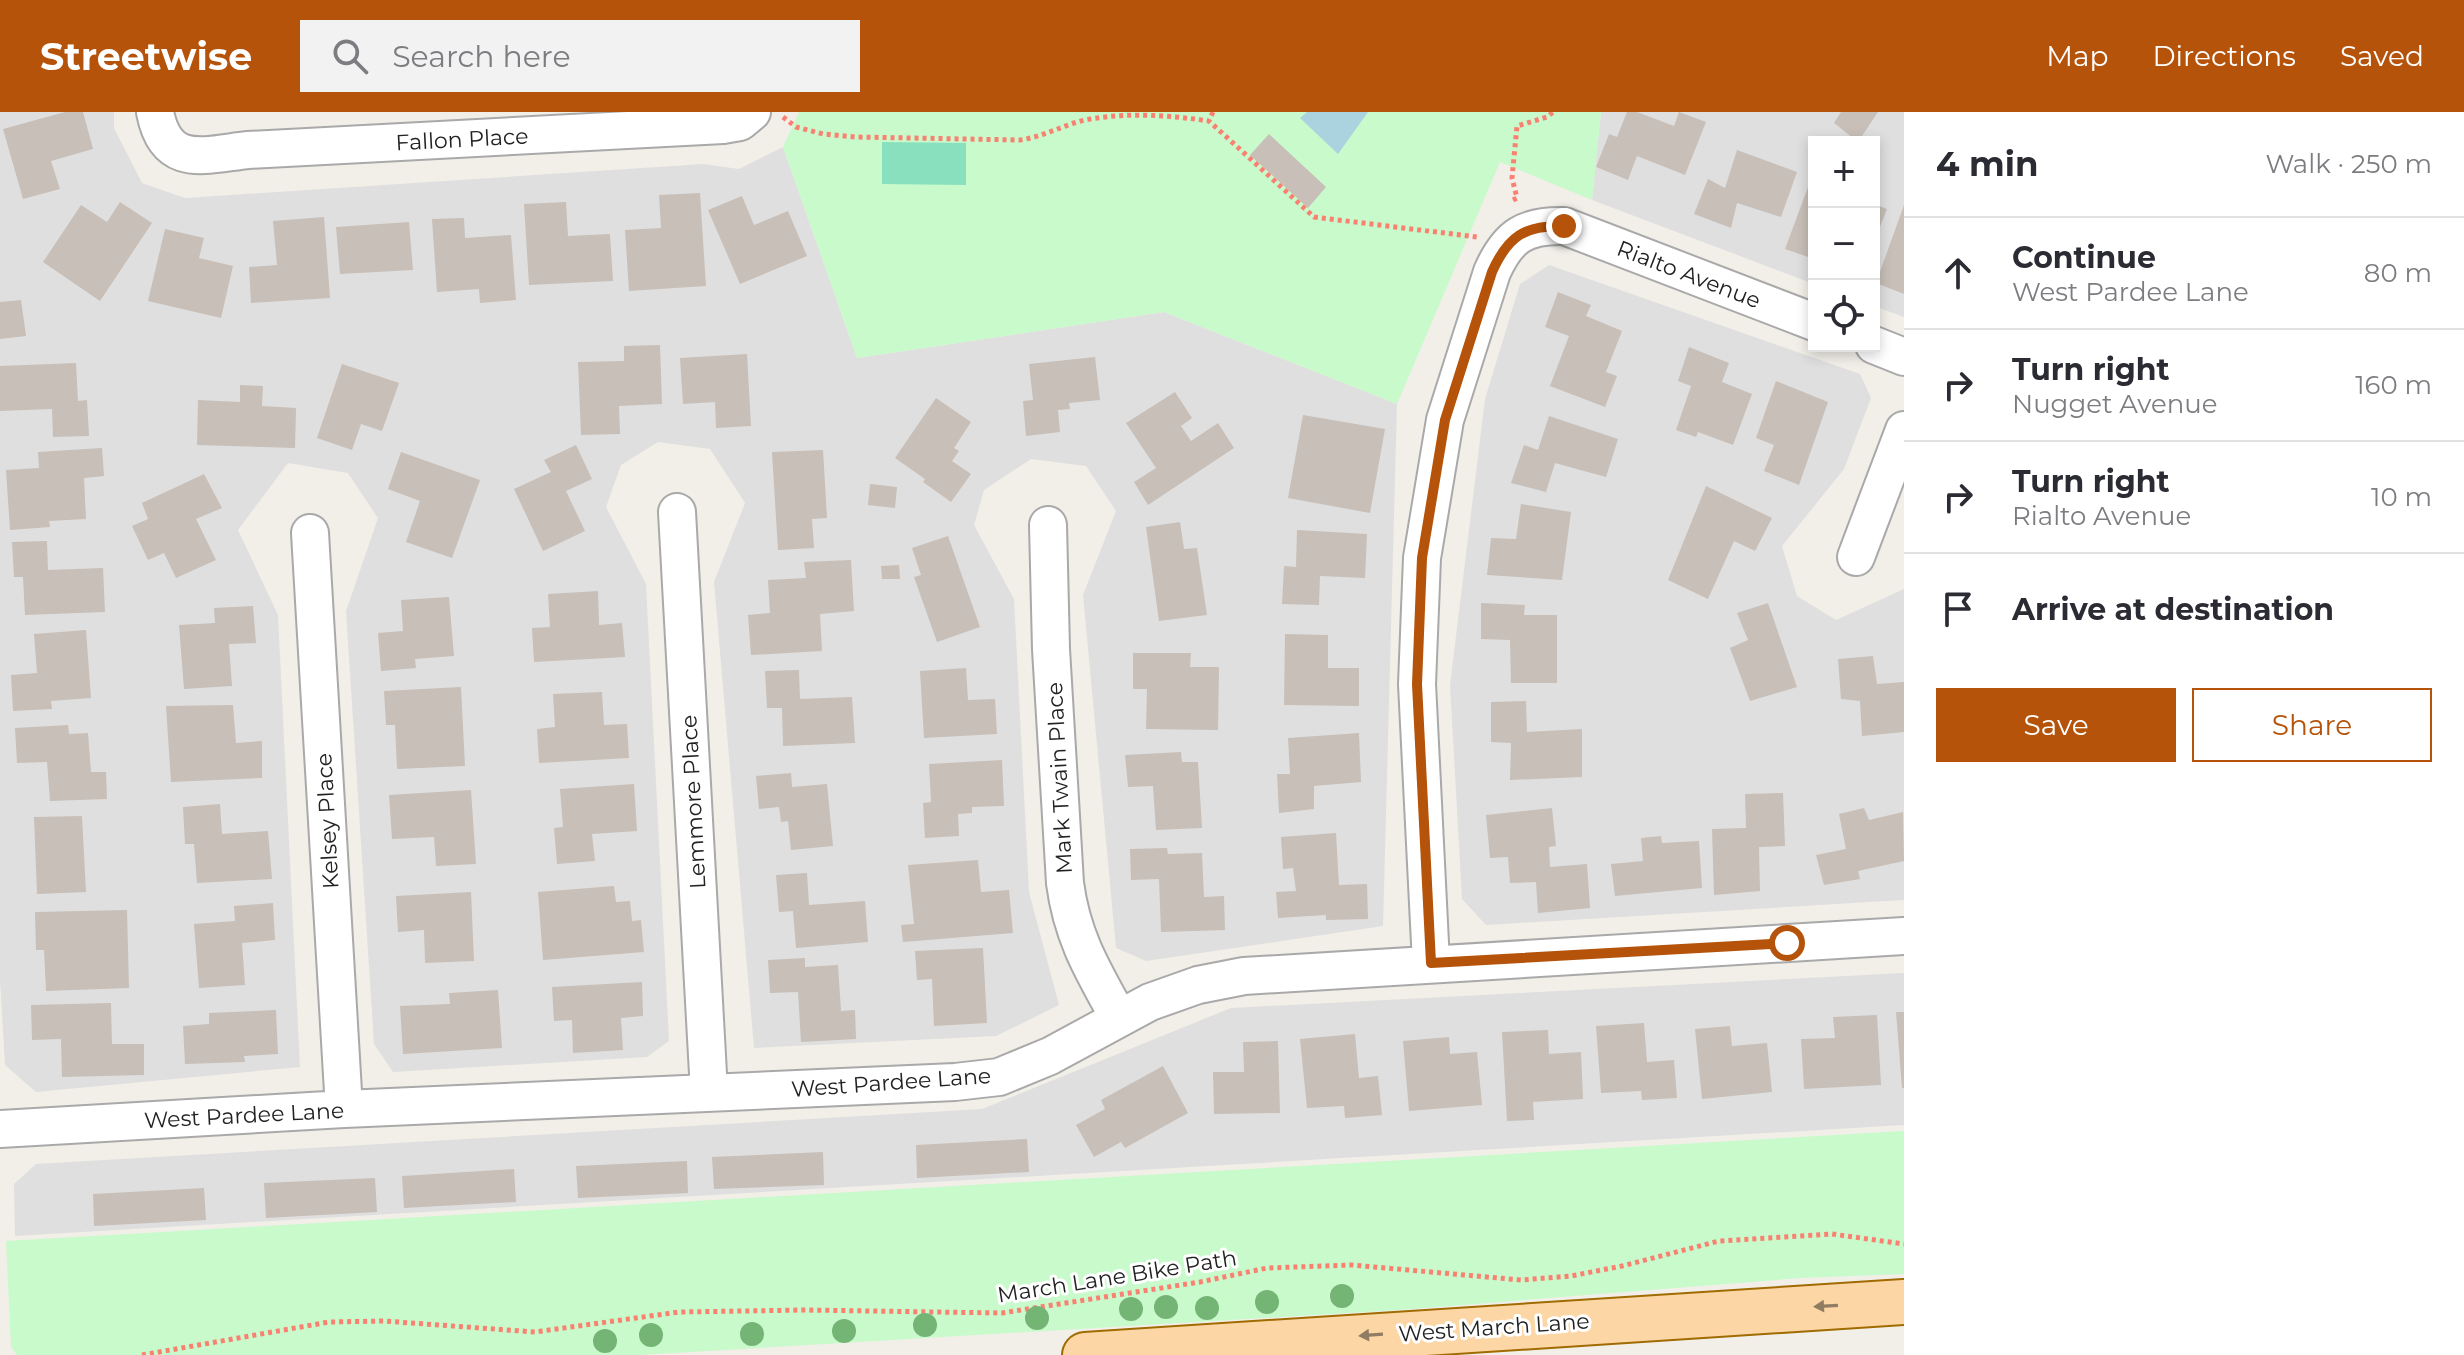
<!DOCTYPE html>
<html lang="en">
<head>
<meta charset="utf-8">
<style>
	:root { --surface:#fff; --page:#f2f2f3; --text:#2b2b33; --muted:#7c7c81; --line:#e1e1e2; --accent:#b45309 }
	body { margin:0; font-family:Montserrat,sans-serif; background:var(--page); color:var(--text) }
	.controls { position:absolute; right:24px; top:24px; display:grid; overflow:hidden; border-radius:0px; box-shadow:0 4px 12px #0003 }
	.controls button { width:72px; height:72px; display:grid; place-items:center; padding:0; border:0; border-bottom:2px solid var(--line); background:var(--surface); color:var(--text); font:40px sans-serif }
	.stop { position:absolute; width:24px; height:24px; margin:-18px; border:6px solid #b45309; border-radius:50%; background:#fff }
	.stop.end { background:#b45309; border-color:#fff; box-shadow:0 2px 8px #0008 }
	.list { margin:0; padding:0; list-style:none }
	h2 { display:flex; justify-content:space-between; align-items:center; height:104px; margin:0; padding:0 32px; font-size:34px }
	h2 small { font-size:26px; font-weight:400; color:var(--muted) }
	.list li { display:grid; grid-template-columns:52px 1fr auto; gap:24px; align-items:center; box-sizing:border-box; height:112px; padding:0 32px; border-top:2px solid var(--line) }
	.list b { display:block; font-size:30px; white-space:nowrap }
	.list p { margin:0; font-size:26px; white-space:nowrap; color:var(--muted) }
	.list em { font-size:26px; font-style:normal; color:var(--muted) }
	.actions { display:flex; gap:16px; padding:24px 32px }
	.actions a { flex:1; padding:18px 0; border:2px solid var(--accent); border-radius:0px; text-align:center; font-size:28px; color:var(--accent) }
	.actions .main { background:var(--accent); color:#fff }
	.icon { flex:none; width:44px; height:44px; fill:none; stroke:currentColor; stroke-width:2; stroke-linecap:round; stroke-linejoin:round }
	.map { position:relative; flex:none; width:1904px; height:1243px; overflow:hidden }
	header { display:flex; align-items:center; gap:48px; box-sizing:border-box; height:112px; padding:0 40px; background:var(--accent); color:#fff }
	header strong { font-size:38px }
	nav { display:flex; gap:44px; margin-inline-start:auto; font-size:28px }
	.search { width:560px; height:72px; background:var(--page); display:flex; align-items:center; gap:20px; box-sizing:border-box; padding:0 28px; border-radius:0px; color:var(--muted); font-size:30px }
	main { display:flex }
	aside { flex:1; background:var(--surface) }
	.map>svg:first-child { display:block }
</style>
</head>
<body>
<header>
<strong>Streetwise</strong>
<div class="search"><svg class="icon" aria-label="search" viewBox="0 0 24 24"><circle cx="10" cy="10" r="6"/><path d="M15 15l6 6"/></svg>Search here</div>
<nav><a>Map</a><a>Directions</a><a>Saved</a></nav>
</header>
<main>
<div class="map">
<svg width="1904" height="1243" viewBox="0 0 1904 1243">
	<rect width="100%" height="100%" fill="#f2efe9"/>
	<path fill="#e0dfdf" d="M0 0H114V16L142 71 185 86 703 52 739 57 783 35 857 246 1164 200 1397 292 1383 814 1146 849 1116 836 1083 483 1116 399 1086 354 1031 347 984 378 974 413 1014 487 1029 780 1059 893 996 924 754 936 714 470 745 391 710 337 658 330 621 353 606 395 646 472 669 929 647 945 393 960 374 932 346 499 378 406 348 361 288 351 238 418 278 503 300 955 36 980 5 953 0 868Z
		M1601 0H1904V205L1874 194V30H1814V172L1592 88Z
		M1549 153 1860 262 1871 286 1844 357 1782 434 1797 484 1836 508 1904 477V788L1486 813 1462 787 1450 573 1485 287 1520 172Z
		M1904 861V1013L15 1124 14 1072 36 1052 982 997 1231 896Z"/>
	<path fill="#c8facc" d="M799 0H1601L1592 88 1500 50 1397 292 1164 200 857 246 783 35Z
		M1904 1019V1162L1801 1166 1399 1198 640 1243H17L11 1235 6 1129Z"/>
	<path fill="#88e0be" d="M882 30 966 31V73L882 72Z"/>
	<path fill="#aad3df" d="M1307 0H1368L1338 42 1300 6Z"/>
	<path fill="#c7bfb8" d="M65 0H83L93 37 51 49 60 77 23 87 3 17Z
		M1627 0H1637L1674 14 1679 0 1706 10 1685 63 1637 44 1628 68 1596 55 1609 22 1617 25Z
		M1841 0H1878L1858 30 1834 11Z
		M1269 22 1326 75 1308 96 1250 43Z
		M1737 38 1797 60 1781 105 1737 91 1731 116 1694 102 1708 67 1725 76Z
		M1811 67 1814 68V147L1785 137Z
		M700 81 706 174 629 179 625 118 661 116 659 83Z
		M742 84 754 113 788 99 807 144 740 172 708 98Z
		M120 90 152 111 100 189 43 150 81 93 107 110Z
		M566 90 568 124 610 122 613 169 529 173 524 92Z
		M1874 92 1887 97 1874 130Z
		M1904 93V182L1876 171Z
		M324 105 330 186 251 191 249 155 277 153 273 109Z
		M464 106 465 126 511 123 516 188 480 191 479 177 437 180 432 107Z
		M409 110 413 158 340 162 336 115Z
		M165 117 204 126 199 146 233 154 221 206 148 189Z
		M1558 180 1591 193 1586 204 1622 219 1606 260 1617 264 1605 295 1550 274 1569 224 1545 215Z
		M21 188 26 224 0 227V190Z
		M660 233 662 292 619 294 620 322 581 323 578 250 624 249V234Z
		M1689 235 1729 251 1722 270 1752 282 1733 333 1698 320 1696 325 1676 318 1691 274 1678 269Z
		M747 242 751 314 716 316 715 290 683 292 680 246Z
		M1095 245 1100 288 1069 291 1070 297 1058 298 1060 320 1026 324 1023 289 1033 288 1029 252Z
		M76 251 78 289 87 288 89 324 53 325 52 297 0 299V254Z
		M342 252 399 271 382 319 361 312 352 338 317 326Z
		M1776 269 1828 290 1799 373 1764 359 1774 333 1756 326Z
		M240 273 263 274 262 294 296 296 295 336 197 333 198 288 240 290Z
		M1175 280 1192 306 1181 314 1191 329 1218 311 1234 336 1148 393 1134 370 1156 356 1126 311Z
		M936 286 971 310 954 336 959 339 952 349 971 362 951 390 923 370 925 367 895 346Z
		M1303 303 1385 317 1370 401 1288 386Z
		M1549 304 1618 327 1606 365 1555 351 1546 380 1511 371 1524 333 1538 338Z
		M576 333 592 367 566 379 585 419 543 439 514 377 551 360 544 348Z
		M102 336 104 364 84 366 86 407 49 409 50 415 10 418 6 358 39 356 38 340Z
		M823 338 827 406 812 407 814 436 778 438 772 340Z
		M401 340 480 368 452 446 406 430 420 389 388 377Z
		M204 362 222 396 196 407 216 448 176 466 164 441 148 448 132 414 148 407 142 391Z
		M870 372 897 375 895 396 868 393Z
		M1706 374 1772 406 1755 439 1734 429 1708 487 1668 468Z
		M1521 392 1571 400 1562 468 1487 463 1491 426 1516 427Z
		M1180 410 1184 437 1197 436 1207 503 1159 509 1146 415Z
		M1297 418 1367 422 1365 466 1320 464 1319 493 1282 492 1284 454 1296 455Z
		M948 424 980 515 937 530 914 465 921 463 912 436Z
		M47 429 48 458 103 456 105 500 25 503 23 465H14L12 430Z
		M851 448 854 499 820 502 822 539 751 543 748 503 770 501 768 468 806 466 804 450Z
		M899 453 900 467H882L881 454Z
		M598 479 599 513 622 511 625 545 534 550 532 516 550 515 548 482Z
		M449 485 454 544 415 547 416 556 381 559 378 521 403 519 401 488Z
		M1481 491 1525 493 1524 503H1557V571H1511L1510 528 1481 527Z
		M1768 491 1797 575 1750 589 1730 536 1748 528 1737 501Z
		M253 494 256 531 229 532 232 574 184 577 179 513 215 511 214 496Z
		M86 518 91 586 51 589 52 597 13 599 11 563 37 561 34 522Z
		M1285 522 1328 523V556H1359V594L1284 593Z
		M1133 541H1191L1190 555H1219L1218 618 1146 617 1147 577H1133Z
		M1873 544 1877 572 1904 570V620L1862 624 1860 589 1841 587 1838 547Z
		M966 556 968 588 995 587 997 622 924 626 920 559Z
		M799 558 800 587 852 585 855 631 783 634 782 596H767L765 559Z
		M461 575 465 654 397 657 395 613H386L384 579Z
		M602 580 604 613 627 612 629 646 539 651 537 617 555 615 553 582Z
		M1526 589 1527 620 1582 617V665L1510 668 1511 631 1491 630V590Z
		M233 593 236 631 262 629V666L171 670 166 594Z
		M68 613 69 622 88 621 91 660H106L107 687 50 689 47 650 17 651 15 616Z
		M1359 621 1361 670 1314 674V697L1279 701 1277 662H1290L1288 626Z
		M1181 640 1182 650H1198L1202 716 1156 718 1153 674 1128 675 1125 643Z
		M1002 648 1004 694 972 695V701L958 702 959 724 925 726 923 691 931 690 929 652Z
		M791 661 792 675 827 672 833 734 791 738 788 709 781 710 779 695 759 697 756 664Z
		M634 672 637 719 592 722 595 749 557 752 554 716 563 715 560 677Z
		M471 678 476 752 436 754 434 725 392 727 389 683Z
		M1783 681 1785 734 1759 735 1760 779 1714 783 1712 717 1746 716 1745 682Z
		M220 692 222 722 268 719 272 767 197 771 194 732H185L183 695Z
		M1552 696 1556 734 1549 735 1550 755 1587 752 1590 796 1538 801 1536 770 1510 771 1508 745 1490 746 1486 703Z
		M1864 696 1869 708 1903 700 1904 749 1858 759 1860 767 1824 773 1816 743 1846 737 1839 702Z
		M82 704 86 780 37 782 34 705Z
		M1336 721 1339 773 1367 772 1368 807 1326 808V803L1278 806 1276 780 1296 779 1293 756 1283 757 1281 725Z
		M1661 724 1662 731 1699 729 1702 776 1615 784 1611 752 1643 749 1641 726Z
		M1167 736 1168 742 1202 741 1204 785 1224 784 1225 818 1161 820 1159 767 1131 768 1130 737Z
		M978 748 981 780 1009 778 1013 821 903 830 901 813 914 812 908 753Z
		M807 761 809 793 865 789 868 830 796 836 793 799 779 800 776 763Z
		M614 774 616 790 630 789 632 809 641 808 644 840 543 848 538 780Z
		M471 780 474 849 425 851 424 818 398 820 396 784Z
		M273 791 275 828 242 831 245 873 199 876 194 812 235 809 234 794Z
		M127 798 129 876 46 879 44 838H36L35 800Z
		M983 836 987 911 934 914 932 867 917 868 915 839Z
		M805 846V855L838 853 841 899 855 898 856 927 801 930 798 880 770 881 768 848Z
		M642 870 643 904 621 906 623 938 573 941 572 908 554 909 552 875Z
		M498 878 502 936 403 942 400 894 450 892 449 881Z
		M111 891 112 932H144V963L62 965 61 927 32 928 31 893Z
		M276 898 278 942 244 944 245 950 185 952 183 914 209 912V901Z
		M1896 900H1904V976H1902Z
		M1877 903 1881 973 1804 977 1801 927 1835 926 1833 905Z
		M1644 911 1647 950 1674 948 1677 986 1642 988 1641 979 1601 981 1596 914Z
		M1730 914 1732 934 1767 931 1772 980 1702 987 1695 917Z
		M1548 918 1549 942 1581 940 1583 987 1533 990 1534 1008 1507 1009 1502 920Z
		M1355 922 1359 966 1378 964 1382 1003 1345 1006 1344 994 1307 996 1300 927Z
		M1449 925 1450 942 1477 940 1482 993 1409 999 1403 929Z
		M1278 929 1280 1001 1214 1002 1213 960H1244L1243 930Z
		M1163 954 1188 1001 1125 1036 1121 1030 1094 1045 1076 1013 1105 997 1101 988Z
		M1027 1027 1029 1060 917 1066 916 1033Z
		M823 1040 824 1073 714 1077 712 1045Z
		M687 1049 688 1081 578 1086 576 1054Z
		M514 1057 516 1090 404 1096 402 1064Z
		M375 1066 377 1100 266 1106 264 1071Z
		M204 1076 206 1108 94 1114 93 1082Z"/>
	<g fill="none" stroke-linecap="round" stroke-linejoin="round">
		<g stroke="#a9a9a9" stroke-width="40">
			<path id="minor" d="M155 0C166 57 203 43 248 38L723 13 740 10 752 0
				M1874 233 1904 245
				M677 400 709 980
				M1048 413 1051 537 1065 771C1072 825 1093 859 1119 906
				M310 421 344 997
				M1856 445 1904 318
				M1431 851 1417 572 1422 446 1445 308 1492 160C1508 124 1525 113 1564 114L1814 210
				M0 1017 344 997 955 970 999 965 1050 944 1150 890 1198 873 1244 864 1904 824"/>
		</g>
		<g stroke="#a06b00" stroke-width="48">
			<path id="primary" d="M1085 1243 1904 1190"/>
		</g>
		<path stroke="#fa8072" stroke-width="5" stroke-dasharray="4 4" stroke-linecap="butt" d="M1213 0 1209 9 1314 105 1477 125
			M783 5 796 15 823 22 855 25 1020 28C1043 25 1063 13 1085 8 1127 0 1167 3 1209 9
			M1513 88 1517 86 1512 66 1517 14 1547 5 1553 0
			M142 1243 329 1210 384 1209 535 1220 679 1200 805 1198 1002 1201 1200 1170 1267 1156 1352 1153 1521 1168 1571 1164 1622 1154 1719 1129 1832 1122 1904 1132"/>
		<use href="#minor" stroke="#fff" stroke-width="36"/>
		<use href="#primary" stroke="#fcd6a4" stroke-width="44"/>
	</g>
	<g fill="#74b475">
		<circle cx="1342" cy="1184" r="12"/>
		<circle cx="1267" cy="1190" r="12"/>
		<circle cx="1166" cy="1195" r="12"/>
		<circle cx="1207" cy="1196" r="12"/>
		<circle cx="1131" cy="1197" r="12"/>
		<circle cx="1037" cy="1206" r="12"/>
		<circle cx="925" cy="1213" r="12"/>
		<circle cx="844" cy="1219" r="12"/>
		<circle cx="752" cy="1222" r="12"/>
		<circle cx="651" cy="1223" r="12"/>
		<circle cx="605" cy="1229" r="12"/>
	</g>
	<defs><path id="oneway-solid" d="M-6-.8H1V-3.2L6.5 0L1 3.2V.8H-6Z" transform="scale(2)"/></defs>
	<g fill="#8f7c63">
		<use href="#oneway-solid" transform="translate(1826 1194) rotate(177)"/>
		<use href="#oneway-solid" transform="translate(1371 1223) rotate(176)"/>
	</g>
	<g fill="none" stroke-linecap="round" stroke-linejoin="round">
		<path stroke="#b45309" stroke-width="10" d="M1564 114C1525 113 1508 124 1492 160L1445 308 1422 446 1417 572 1431 851 1787 831"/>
	</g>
	<g text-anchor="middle" stroke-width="6" stroke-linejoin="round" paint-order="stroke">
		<g font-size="22" fill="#222" stroke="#fff">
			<text transform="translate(462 27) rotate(-3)" y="8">Fallon Place</text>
			<text transform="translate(1689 162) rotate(21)" y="8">Rialto Avenue</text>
			<text transform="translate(1059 666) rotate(-93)" y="8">Mark Twain Place</text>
			<text transform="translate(693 690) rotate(-93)" y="8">Lemmore Place</text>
			<text transform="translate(327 709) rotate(-93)" y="8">Kelsey Place</text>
			<text transform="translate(891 970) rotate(-4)" y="8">West Pardee Lane</text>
			<text transform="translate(244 1003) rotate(-3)" y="8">West Pardee Lane</text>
			<text transform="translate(1117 1164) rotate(-9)" y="8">March Lane Bike Path</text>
			<text transform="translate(1494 1215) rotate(-4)" y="8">West March Lane</text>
		</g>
	</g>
</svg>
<div class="controls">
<button>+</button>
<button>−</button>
<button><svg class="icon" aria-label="locate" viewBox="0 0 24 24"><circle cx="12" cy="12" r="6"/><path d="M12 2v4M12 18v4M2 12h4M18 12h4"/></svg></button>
</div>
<div class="stop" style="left:1787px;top:831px"></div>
<div class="stop end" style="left:1564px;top:114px"></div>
</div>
<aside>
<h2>4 min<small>Walk · 250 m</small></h2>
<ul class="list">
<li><svg class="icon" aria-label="ahead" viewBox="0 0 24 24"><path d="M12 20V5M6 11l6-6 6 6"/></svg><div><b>Continue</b><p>West Pardee Lane</p></div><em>80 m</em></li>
<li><svg class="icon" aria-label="right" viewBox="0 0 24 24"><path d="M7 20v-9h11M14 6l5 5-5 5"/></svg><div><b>Turn right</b><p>Nugget Avenue</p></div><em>160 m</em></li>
<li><svg class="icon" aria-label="right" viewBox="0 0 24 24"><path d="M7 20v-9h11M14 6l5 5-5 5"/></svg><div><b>Turn right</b><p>Rialto Avenue</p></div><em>10 m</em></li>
<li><svg class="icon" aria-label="arrive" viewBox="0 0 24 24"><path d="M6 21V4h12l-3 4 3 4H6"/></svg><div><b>Arrive at destination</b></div></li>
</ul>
<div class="actions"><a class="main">Save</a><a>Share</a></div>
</aside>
</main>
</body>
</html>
